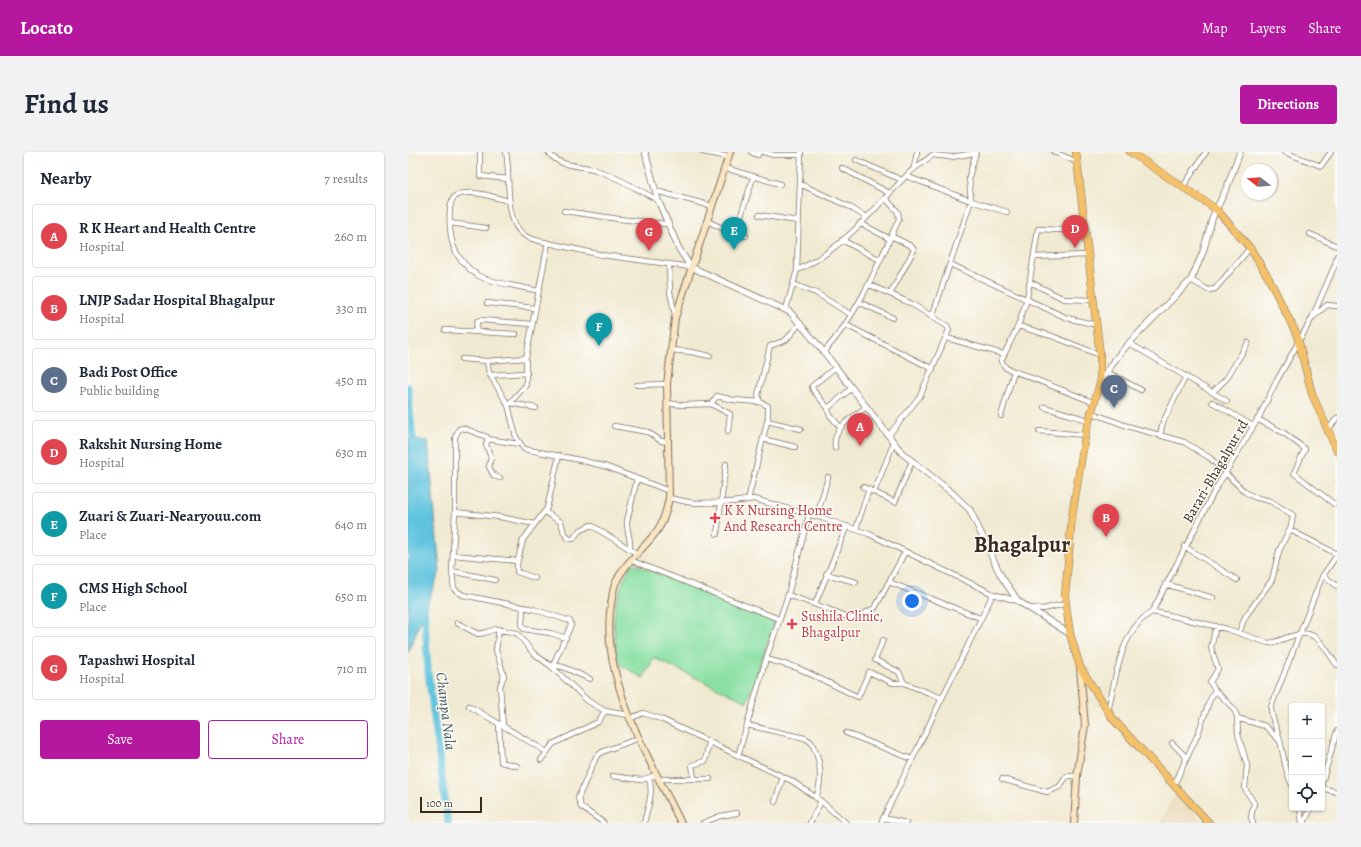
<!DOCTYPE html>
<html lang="en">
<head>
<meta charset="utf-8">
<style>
	:root { --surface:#fff; --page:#f2f2f3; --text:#1f2937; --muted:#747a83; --line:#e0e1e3; --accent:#b5179e }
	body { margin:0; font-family:Alegreya,serif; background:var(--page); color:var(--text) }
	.controls { position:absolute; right:12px; bottom:12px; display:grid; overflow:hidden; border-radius:4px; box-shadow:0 1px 3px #0004 }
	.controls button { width:36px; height:36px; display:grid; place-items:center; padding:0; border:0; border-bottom:1px solid var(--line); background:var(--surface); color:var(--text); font:20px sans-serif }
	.compass { position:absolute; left:833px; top:12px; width:36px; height:36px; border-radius:50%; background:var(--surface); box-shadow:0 1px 3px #0004; rotate:287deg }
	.scale { position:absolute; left:12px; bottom:10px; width:62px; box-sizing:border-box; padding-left:4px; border:2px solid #3b2a1e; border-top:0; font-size:11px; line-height:14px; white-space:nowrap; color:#3b2a1e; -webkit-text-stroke:3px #fdfcf7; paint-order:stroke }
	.you { position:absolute; left:504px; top:449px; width:14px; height:14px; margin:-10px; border:3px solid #fff; border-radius:50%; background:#1a73e8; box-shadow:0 0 0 6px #1a73e833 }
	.badge { display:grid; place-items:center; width:26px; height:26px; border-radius:50%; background:var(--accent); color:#fff; font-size:13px; font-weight:700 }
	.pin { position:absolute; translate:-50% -33px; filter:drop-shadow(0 1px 2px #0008) }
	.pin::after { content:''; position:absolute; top:21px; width:14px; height:12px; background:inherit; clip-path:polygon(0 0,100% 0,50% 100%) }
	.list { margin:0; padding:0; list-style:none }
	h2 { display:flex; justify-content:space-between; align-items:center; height:52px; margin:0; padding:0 16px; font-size:17px }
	h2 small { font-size:13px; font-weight:400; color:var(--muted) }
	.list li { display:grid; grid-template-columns:26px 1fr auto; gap:12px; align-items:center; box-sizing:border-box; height:64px; margin:0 8px 8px; padding:0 8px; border:1px solid var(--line); border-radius:4px }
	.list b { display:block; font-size:15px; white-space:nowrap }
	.list p { margin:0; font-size:13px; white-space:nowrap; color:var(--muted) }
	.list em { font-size:13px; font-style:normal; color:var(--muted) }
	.actions { display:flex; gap:8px; padding:12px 16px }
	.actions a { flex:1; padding:9px 0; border:1px solid var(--accent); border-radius:4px; text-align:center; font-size:14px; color:var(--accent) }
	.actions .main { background:var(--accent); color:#fff }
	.icon { flex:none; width:22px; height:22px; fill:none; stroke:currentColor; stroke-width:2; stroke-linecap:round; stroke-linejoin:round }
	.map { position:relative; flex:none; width:929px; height:671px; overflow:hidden; border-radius:4px }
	header { display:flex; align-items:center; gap:24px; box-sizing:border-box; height:56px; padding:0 20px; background:var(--accent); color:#fff }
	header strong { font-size:19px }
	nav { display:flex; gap:22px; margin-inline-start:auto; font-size:14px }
	.intro { display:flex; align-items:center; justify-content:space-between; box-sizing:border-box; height:96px; padding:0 24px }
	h1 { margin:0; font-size:28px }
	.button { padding:10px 18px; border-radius:4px; background:var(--accent); color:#fff; font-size:14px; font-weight:700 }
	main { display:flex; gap:24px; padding:0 24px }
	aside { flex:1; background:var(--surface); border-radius:4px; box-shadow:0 1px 3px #0004 }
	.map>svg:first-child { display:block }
</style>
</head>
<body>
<header>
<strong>Locato</strong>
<nav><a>Map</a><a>Layers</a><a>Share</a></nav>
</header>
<div class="intro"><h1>Find us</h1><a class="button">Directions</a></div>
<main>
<aside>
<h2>Nearby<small>7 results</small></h2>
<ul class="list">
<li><span class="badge" style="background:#e0444e">A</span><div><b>R K Heart and Health Centre</b><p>Hospital</p></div><em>260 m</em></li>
<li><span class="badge" style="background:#e0444e">B</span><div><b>LNJP Sadar Hospital Bhagalpur</b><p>Hospital</p></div><em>330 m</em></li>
<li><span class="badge" style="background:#5c6f8a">C</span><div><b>Badi Post Office</b><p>Public building</p></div><em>450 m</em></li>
<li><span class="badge" style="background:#e0444e">D</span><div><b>Rakshit Nursing Home</b><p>Hospital</p></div><em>630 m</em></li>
<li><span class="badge" style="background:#0f9aa8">E</span><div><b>Zuari &amp; Zuari-Nearyouu.com</b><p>Place</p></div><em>640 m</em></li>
<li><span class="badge" style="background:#0f9aa8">F</span><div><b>CMS High School</b><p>Place</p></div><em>650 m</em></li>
<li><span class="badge" style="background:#e0444e">G</span><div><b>Tapashwi Hospital</b><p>Hospital</p></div><em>710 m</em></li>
</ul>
<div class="actions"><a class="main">Save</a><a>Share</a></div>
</aside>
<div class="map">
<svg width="929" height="671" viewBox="0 0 929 671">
	<rect width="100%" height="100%" fill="#fdfcf7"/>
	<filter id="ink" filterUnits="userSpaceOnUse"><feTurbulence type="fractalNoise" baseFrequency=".025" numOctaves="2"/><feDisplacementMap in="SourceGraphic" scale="8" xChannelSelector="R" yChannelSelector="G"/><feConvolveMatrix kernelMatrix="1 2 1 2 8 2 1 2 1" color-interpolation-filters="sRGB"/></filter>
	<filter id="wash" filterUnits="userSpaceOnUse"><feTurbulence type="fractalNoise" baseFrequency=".012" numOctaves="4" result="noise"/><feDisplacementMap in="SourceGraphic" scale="16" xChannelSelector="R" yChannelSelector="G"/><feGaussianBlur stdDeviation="0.9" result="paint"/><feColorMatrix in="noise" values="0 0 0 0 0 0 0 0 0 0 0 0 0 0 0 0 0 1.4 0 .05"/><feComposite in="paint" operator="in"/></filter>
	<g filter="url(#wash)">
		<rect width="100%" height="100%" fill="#f1ead2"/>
		<path fill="#e8d9ba" d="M768 639 797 671H752Z"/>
		<path fill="#8ae0a4" stroke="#628561" d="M224 411 367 469 339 550 246 506 235 526 210 511C203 466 203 452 224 411Z"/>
		<path fill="#61c4df" stroke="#4e777e" d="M0 287 20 289 32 419 0 501Z"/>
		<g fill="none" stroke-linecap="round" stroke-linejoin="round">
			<path stroke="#61c4df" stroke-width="7" d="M0 235 6 297
				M16 451 20 520 40 671"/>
		</g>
	</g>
	<g filter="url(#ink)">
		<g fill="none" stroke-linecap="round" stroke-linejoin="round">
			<g stroke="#7b6d5d" stroke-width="6">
				<path id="minor" d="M72 0V24L100 27
					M98 0C103 22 95 69 116 83 123 88 133 89 140 91
					M140 0C153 17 172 12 188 18 210 25 230 38 250 48
					M295 0 321 5
					M343 0 350 3 351 0
					M355 0 366 3H393
					M646 0 669 10
					M876 0 913 14 923 0
					M448 8 494 28
					M506 15 509 0
					M317 16 372 32
					M434 16 481 41
					M498 24C506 15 516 11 524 3L543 5 567 1
					M392 32 440 54 458 65
					M775 35 798 0
					M248 39 304 54
					M100 49C86 45 64 37 49 43 37 48 42 88 47 98 51 107 61 117 69 123 82 131 115 135 131 139
					M156 59 211 67 259 72
					M351 63 390 69
					M299 69 327 82 338 84
					M42 71 78 76
					M452 71 482 87
					M677 79 630 77 619 147 610 174 593 209 598 216 685 250
					M327 82 345 26
					M902 82 929 94
					M434 88 472 108
					M626 105 680 103
					M261 112 262 140 267 163
					M542 112 659 166 689 173
					M389 118C432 100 465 58 498 24L563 49 599 60
					M783 128 800 138 807 137 842 96
					M622 130 656 147 685 148
					M385 132 408 141 442 162
					M460 132 504 152 539 174 541 178 512 244 481 283
					M482 142 506 98 503 94 483 84
					M451 150 485 166
					M79 151 127 156
					M378 157 389 118 393 0
					M524 165 563 49 561 25 568 0
					M905 165 919 153 929 154
					M438 173 525 217
					M610 174 644 184 692 203
					M37 178 108 182
					M68 179 69 169 73 168 124 172
					M539 186 595 202
					M721 191 819 249
					M263 198 284 200 302 204
					M416 200C450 162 470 113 491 67L490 60 477 46
					M54 207 79 209 118 206
					M79 209 81 221 100 253
					M699 220 733 238
					M82 223 119 221
					M229 233 259 232
					M805 240 818 227 840 191
					M804 250 845 274
					M102 251 128 256
					M259 251 274 253 303 252 309 244 325 248 352 250
					M303 252 322 262 320 279
					M636 255 680 268
					M420 256 405 238 404 234 428 215
					M682 260 719 274 776 290 802 306 837 340 846 345 862 349 885 363 883 374 871 399 864 428 837 465 831 481
					M593 264 606 219
					M849 267 876 281 897 297 886 321 926 352 929 351
					M359 269 393 277
					M206 274 240 280 253 289 260 290
					M432 275 421 262 420 256 444 236
					M631 279 677 283
					M919 279 929 266
					M752 283 755 270 778 224
					M80 287 111 292
					M355 287 387 295
					M427 296C424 275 444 266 458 255
					M92 326 86 324 81 315 83 305 78 293 80 287 79 285 55 276 51 277 47 285V360L44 419 46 437 55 443 125 457 162 469 163 473 144 515
					M455 335 487 350 504 309
					M261 339 199 315 172 308 116 297 108 285 100 253 118 233V206L140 91 194 103 283 115
					M466 340 486 290
					M261 346 285 351 324 350 346 347 414 366 461 382 585 442 610 449
					M340 348 360 266V254L352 250 350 243 362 194 378 188 392 171
					M47 360 92 365 127 372
					M137 360 153 370 156 381 161 387H165L171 379 183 373 228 401
					M409 364 420 325
					M448 377 461 337
					M882 378 929 402
					M309 382 318 312
					M776 394 829 428
					M222 395C223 386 218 378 219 369L229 327
					M45 403 110 409
					M222 408 371 467
					M44 419 87 428
					M418 422 448 430
					M915 423 929 434
					M127 426 109 420V412L115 388 139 356 151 303
					M481 430 572 466
					M757 432 805 446
					M380 443 428 460 441 466H447L467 456 497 400
					M407 452 439 374
					M115 455 114 474 116 477 142 481 158 486
					M623 456 635 457 657 452
					M744 460 807 338 851 265 868 230 904 166 927 113 929 104
					M49 471 70 482 76 481 88 477 109 481 125 501 144 515 180 549 197 559 220 563
					M808 474 803 496 810 517 802 530 807 538 825 556 829 564 830 582 839 613 837 637 846 651 843 665 845 671
					M91 477 88 498 96 524 92 534 95 574
					M475 488 467 508 491 520 496 531
					M358 507 390 516 450 545 461 520 485 531H496L534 546
					M145 513 155 515 182 527
					M61 554 139 600
					M700 559C708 526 712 478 744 460L756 462 819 477 860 491C868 491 876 486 884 484 909 474 916 496 929 513
					M829 566 857 574 872 589
					M221 567 235 561 253 567 384 629 413 649 438 671
					M91 572 93 610 109 614
					M339 573 397 586 403 590C413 608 415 627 408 646
					M438 581 504 607
					M764 591 779 606
					M330 604 358 507 380 443 401 362
					M133 608 145 592 190 570 197 559
					M204 624 233 628 249 623
					M286 626 284 613 297 609 301 591
					M252 627H302
					M594 627 639 640 651 635 659 624H669
					M914 631 929 579
					M766 633 790 582 801 550 807 538
					M884 633C876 618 876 601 871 585 868 575 863 566 863 555L914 425 929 403
					M914 636 929 640
					M367 650 375 625
					M892 656 894 671
					M475 666 498 671
					M196 671 173 655 170 646 188 605 194 600 231 586
					M236 671C239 657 246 641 241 627
					M295 671 312 664 329 661
					M402 671 413 649
					M473 671 585 442
					M896 671 903 656"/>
			</g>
			<g stroke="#7b6d5d" stroke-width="7">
				<path id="tertiary" d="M237 0 250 48 271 97 283 115 382 160 416 200 494 301 543 340 562 358 593 424 610 449 662 482
					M692 231 709 205 721 191 783 128 795 100 805 64 819 35 832 0"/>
			</g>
			<g stroke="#7b6d5d" stroke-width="8">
				<path id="secondary" d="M273 671C242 608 191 525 203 452 204 446 205 438 207 432 218 407 240 395 252 374 257 365 259 356 261 346L259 232 267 166 322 0
					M666 671 669 624 677 573 672 516"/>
			</g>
			<g stroke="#7b6d5d" stroke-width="8">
				<path id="primary" d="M668 0 692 203V231L678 279 664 364 657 445 662 482 672 515 705 567 801 671
					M722 0 808 57 842 96 860 125 889 183 904 242 929 299"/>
			</g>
			<use href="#minor" stroke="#fff" stroke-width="4.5"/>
			<use href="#tertiary" stroke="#fff" stroke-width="5.5"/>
			<use href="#secondary" stroke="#fbe6c3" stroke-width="6"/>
			<use href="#primary" stroke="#f4c16a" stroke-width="7"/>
		</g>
	</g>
	<g fill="#e0444e" stroke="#fdfcf7" stroke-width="1.5">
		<path d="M305 360h4v4h4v4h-4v4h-4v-4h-4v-4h4z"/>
		<path d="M382 466h4v4h4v4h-4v4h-4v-4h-4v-4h4z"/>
	</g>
	<g text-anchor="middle" stroke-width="3" stroke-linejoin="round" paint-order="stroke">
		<g font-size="14" fill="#3b2a1e" stroke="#fdfcf7">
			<text transform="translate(807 319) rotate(-60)" y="5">Barari-Bhagalpur rd</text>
		</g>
		<g font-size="14" fill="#be3a42" stroke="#fdfcf7" text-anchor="start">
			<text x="316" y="363">K K Nursing Home<tspan x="316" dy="16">And Research Centre</tspan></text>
			<text x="393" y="469">Sushila Clinic,<tspan x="393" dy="16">Bhagalpur</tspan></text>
		</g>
		<g font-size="15" font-style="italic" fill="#486062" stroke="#fdfcf7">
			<text transform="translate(38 559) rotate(83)" y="5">Champa Nala</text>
		</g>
		<g font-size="22" font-weight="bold" fill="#3b2a1e" stroke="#fdfcf7">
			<text x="614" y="400">Bhagalpur</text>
		</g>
	</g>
</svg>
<div class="controls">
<button>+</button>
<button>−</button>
<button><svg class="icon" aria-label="locate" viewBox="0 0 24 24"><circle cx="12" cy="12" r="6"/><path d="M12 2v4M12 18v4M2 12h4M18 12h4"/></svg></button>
</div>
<svg class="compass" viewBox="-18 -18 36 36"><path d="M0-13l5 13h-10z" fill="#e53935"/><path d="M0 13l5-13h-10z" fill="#747a83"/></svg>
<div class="scale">100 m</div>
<div class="you"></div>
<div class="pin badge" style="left:452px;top:294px;background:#e0444e">A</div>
<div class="pin badge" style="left:698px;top:385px;background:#e0444e">B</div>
<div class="pin badge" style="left:706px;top:256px;background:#5c6f8a">C</div>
<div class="pin badge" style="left:667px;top:96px;background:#e0444e">D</div>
<div class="pin badge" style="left:326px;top:98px;background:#0f9aa8">E</div>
<div class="pin badge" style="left:191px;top:194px;background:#0f9aa8">F</div>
<div class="pin badge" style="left:241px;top:99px;background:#e0444e">G</div>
</div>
</main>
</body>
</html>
